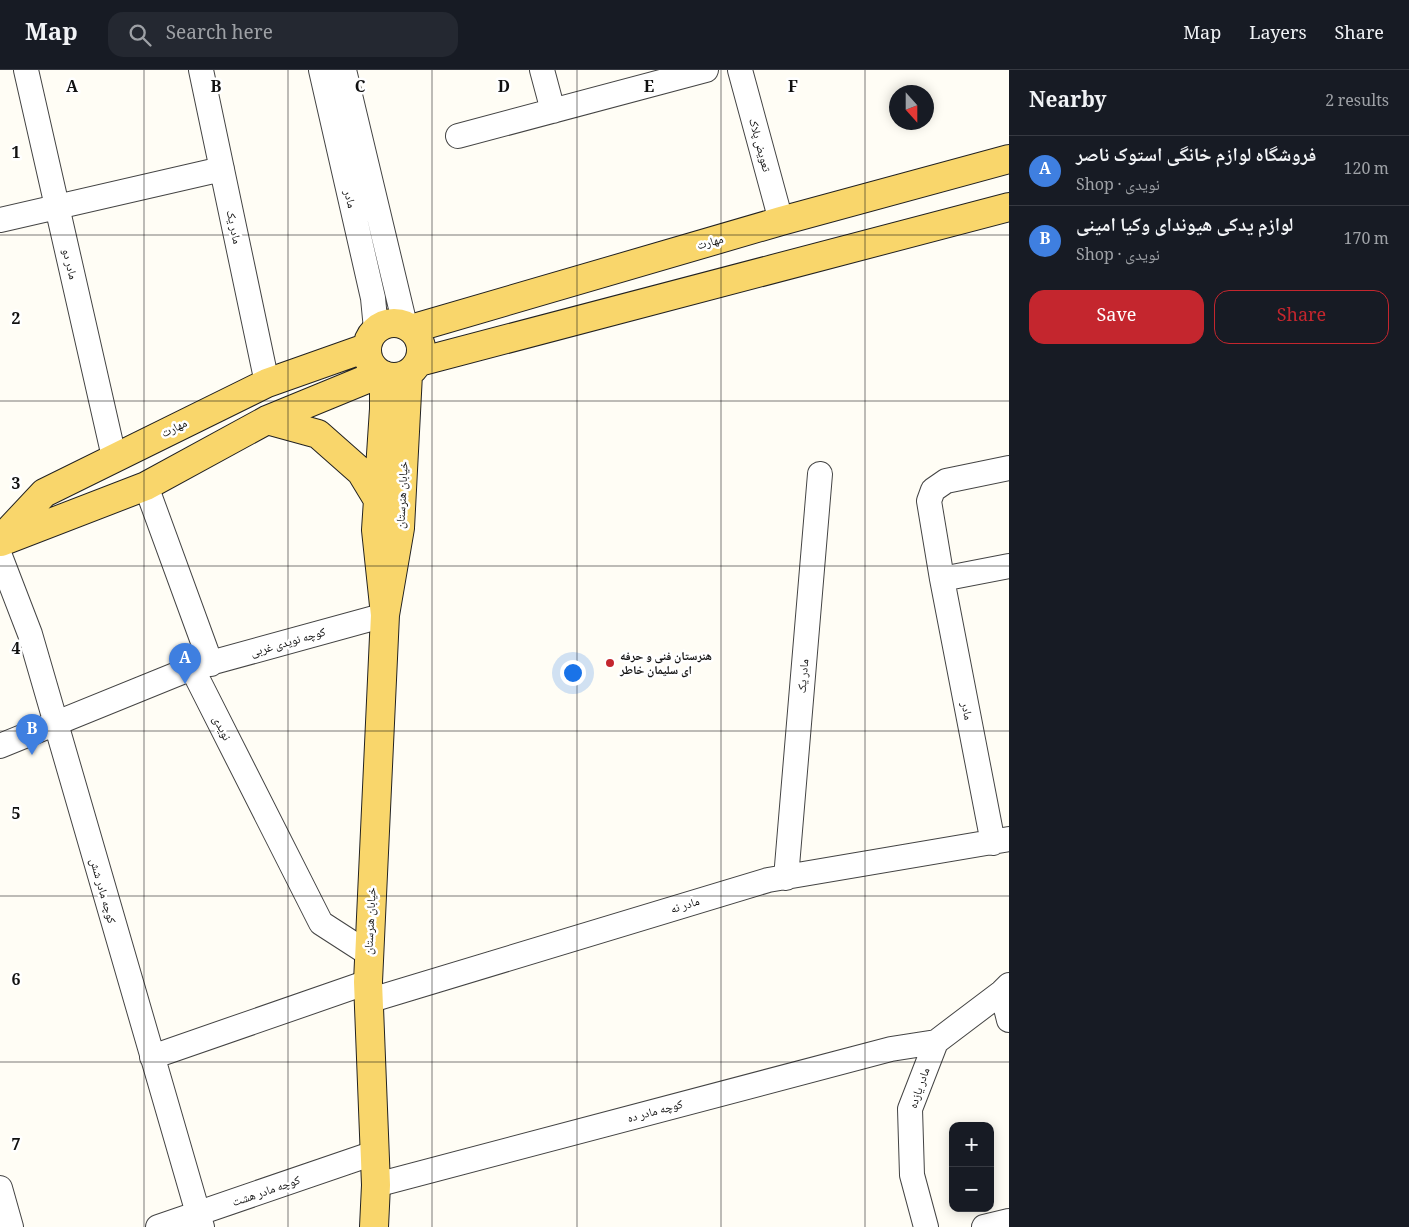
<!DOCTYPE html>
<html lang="en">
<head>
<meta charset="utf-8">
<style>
	:root { --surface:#171b24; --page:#242831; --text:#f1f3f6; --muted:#9ea1a6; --line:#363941; --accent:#c4262e }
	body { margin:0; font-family:Georgia,"Noto Naskh Arabic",serif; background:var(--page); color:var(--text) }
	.controls { position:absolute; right:15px; bottom:15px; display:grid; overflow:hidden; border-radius:10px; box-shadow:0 2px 12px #0003 }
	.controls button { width:45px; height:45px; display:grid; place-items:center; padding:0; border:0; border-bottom:1px solid var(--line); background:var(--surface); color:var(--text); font:25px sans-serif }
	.compass { position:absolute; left:889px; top:15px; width:45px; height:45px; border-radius:50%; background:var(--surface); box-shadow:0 2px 12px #0003; rotate:159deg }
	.you { position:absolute; left:572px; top:602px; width:18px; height:18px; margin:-12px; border:4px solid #fff; border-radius:50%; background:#1a73e8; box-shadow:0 0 0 8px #1a73e833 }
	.badge { display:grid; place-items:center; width:32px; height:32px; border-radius:50%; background:var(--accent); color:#fff; font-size:16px; font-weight:700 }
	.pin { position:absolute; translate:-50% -41px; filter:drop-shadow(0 1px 2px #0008) }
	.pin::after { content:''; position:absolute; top:26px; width:18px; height:15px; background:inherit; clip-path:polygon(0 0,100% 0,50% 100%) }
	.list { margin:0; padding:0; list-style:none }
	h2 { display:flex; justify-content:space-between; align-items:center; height:65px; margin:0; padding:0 20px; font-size:21px }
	h2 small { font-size:16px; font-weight:400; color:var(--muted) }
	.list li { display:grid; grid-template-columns:32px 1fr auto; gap:15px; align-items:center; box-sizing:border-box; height:70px; padding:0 20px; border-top:1px solid var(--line) }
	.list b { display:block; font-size:19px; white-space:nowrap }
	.list p { margin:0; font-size:16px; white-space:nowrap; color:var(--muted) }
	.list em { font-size:16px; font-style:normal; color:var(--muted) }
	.actions { display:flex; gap:10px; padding:15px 20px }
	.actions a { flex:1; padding:11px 0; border:1px solid var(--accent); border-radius:15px; text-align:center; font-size:18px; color:var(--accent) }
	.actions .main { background:var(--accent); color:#fff }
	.icon { flex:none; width:28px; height:28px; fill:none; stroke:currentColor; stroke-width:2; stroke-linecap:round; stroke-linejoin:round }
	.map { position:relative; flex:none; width:1009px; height:1157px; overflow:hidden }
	header { display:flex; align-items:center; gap:30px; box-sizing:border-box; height:70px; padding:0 25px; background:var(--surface); border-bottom:1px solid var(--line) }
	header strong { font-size:24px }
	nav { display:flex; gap:28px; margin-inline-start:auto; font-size:18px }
	.search { width:350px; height:45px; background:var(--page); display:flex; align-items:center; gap:12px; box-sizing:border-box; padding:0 18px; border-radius:15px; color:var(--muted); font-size:19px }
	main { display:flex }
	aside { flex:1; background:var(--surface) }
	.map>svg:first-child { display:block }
</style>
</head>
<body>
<header>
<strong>Map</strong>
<div class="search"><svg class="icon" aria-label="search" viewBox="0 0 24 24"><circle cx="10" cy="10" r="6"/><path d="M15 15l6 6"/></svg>Search here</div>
<nav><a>Map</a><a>Layers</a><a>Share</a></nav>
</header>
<main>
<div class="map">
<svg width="1009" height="1157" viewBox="0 0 1009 1157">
	<rect width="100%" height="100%" fill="#fffdf5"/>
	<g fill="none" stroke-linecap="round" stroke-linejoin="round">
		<g stroke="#444" stroke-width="26">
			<path id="minor" d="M26 0 114 387
				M201 0 267 313
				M321 0 373 228 376 259
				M344 0 405 255
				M542 0 553 41
				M740 0 781 151
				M458 66 706 0
				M0 150 222 99
				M1009 398 946 411 933 420 929 431 942 509 1009 496
				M146 416 211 594
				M0 486 30 564 202 1157
				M942 509 993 773
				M192 598 385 545
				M0 676 192 598 321 853 369 884
				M786 808 820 404
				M1009 921 1002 922 1009 950
				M368 931 768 810 1009 769
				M152 987 368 912
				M376 1115 891 979 936 972
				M0 1118 11 1157
				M158 1157 374 1083
				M926 1157 912 1105 910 1039 936 972 1002 922 1009 915
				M984 1157 1009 1151"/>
		</g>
		<g stroke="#222" stroke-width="30">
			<path id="major" d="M367 280a27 27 0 1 1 54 0a27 27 0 1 1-54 0Z
				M411 259 781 151 1009 89
				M419 292 1009 137
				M384 305V339L376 460 385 545 400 458 408 304
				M267 350 318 364 361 402 378 430
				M0 470 44 423 267 313 366 278
				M1 472 146 416 267 350 379 304
				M374 1157 376 1115 368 912 385 545"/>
		</g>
		<use href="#minor" stroke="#fff" stroke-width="24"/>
		<use href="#major" stroke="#f9d66b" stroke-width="28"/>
	</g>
	<path fill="none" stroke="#111" stroke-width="1" stroke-opacity="0.55" d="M144 0V1157M288 0V1157M432 0V1157M577 0V1157M721 0V1157M865 0V1157M0 165H1009M0 331H1009M0 496H1009M0 661H1009M0 826H1009M0 992H1009"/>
	<circle fill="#c4262e" stroke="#fff" stroke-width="2" cx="610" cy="593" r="5"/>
	<g text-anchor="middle" stroke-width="5" stroke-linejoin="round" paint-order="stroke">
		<g font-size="12" fill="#111" stroke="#fff">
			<text transform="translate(760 75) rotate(75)" y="4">تعویض پلاک</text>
			<text transform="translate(350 129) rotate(77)" y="4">مادر</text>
			<text transform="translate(234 157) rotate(78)" y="4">مادر یک</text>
			<text transform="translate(710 172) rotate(-16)" y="4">مهارت</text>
			<text transform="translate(70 194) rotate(77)" y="4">مادر دو</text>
			<text transform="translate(174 358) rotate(-26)" y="4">مهارت</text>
			<text transform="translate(402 425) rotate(-87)" y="4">خیابان هنرستان</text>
			<text transform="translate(288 572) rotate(-16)" y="4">کوچه نویدی غربی</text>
			<text transform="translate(803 606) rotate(-85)" y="4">مادر یک</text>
			<text transform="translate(967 641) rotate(79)" y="4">مادر</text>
			<text transform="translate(222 658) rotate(63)" y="4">نویدی</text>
			<text transform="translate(103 821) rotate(74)" y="4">کوچه مادر شش</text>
			<text transform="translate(685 835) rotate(-17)" y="4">مادر نه</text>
			<text transform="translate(370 851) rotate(-87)" y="4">خیابان هنرستان</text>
			<text transform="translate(919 1018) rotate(-71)" y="4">مادر یازده</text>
			<text transform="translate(655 1041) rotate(-15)" y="4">کوچه مادر ده</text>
			<text transform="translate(266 1121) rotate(-19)" y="4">کوچه مادر هشت</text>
		</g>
		<g font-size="12" font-weight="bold" fill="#111" stroke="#fff" text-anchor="start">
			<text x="620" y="590">هنرستان فنی و حرفه<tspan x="620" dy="14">ای سلیمان خاطر</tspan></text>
		</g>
	</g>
	<g font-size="16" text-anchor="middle" font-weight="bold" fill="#111" stroke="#fff" stroke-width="5" stroke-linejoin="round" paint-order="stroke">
		<text x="72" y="22">A</text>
		<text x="216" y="22">B</text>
		<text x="360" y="22">C</text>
		<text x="504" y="22">D</text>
		<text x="649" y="22">E</text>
		<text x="793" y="22">F</text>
		<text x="16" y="88">1</text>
		<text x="16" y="254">2</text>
		<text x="16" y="419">3</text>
		<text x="16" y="584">4</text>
		<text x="16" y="749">5</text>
		<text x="16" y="915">6</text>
		<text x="16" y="1080">7</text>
	</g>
</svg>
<div class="controls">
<button>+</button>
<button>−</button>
</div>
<svg class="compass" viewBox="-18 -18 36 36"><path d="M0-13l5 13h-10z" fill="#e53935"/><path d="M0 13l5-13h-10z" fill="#9ea1a6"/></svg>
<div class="you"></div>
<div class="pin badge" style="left:185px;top:614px;background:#3f7fe0">A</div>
<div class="pin badge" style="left:32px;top:685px;background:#3f7fe0">B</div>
</div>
<aside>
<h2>Nearby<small>2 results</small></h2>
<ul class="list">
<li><span class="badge" style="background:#3f7fe0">A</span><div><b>فروشگاه لوازم خانگى استوک ناصر</b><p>Shop · نویدی</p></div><em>120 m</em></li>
<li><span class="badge" style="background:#3f7fe0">B</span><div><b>لوازم یدکى هیونداى وکیا امینى</b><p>Shop · نویدی</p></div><em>170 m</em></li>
</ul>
<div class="actions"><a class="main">Save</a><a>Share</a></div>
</aside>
</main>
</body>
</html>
